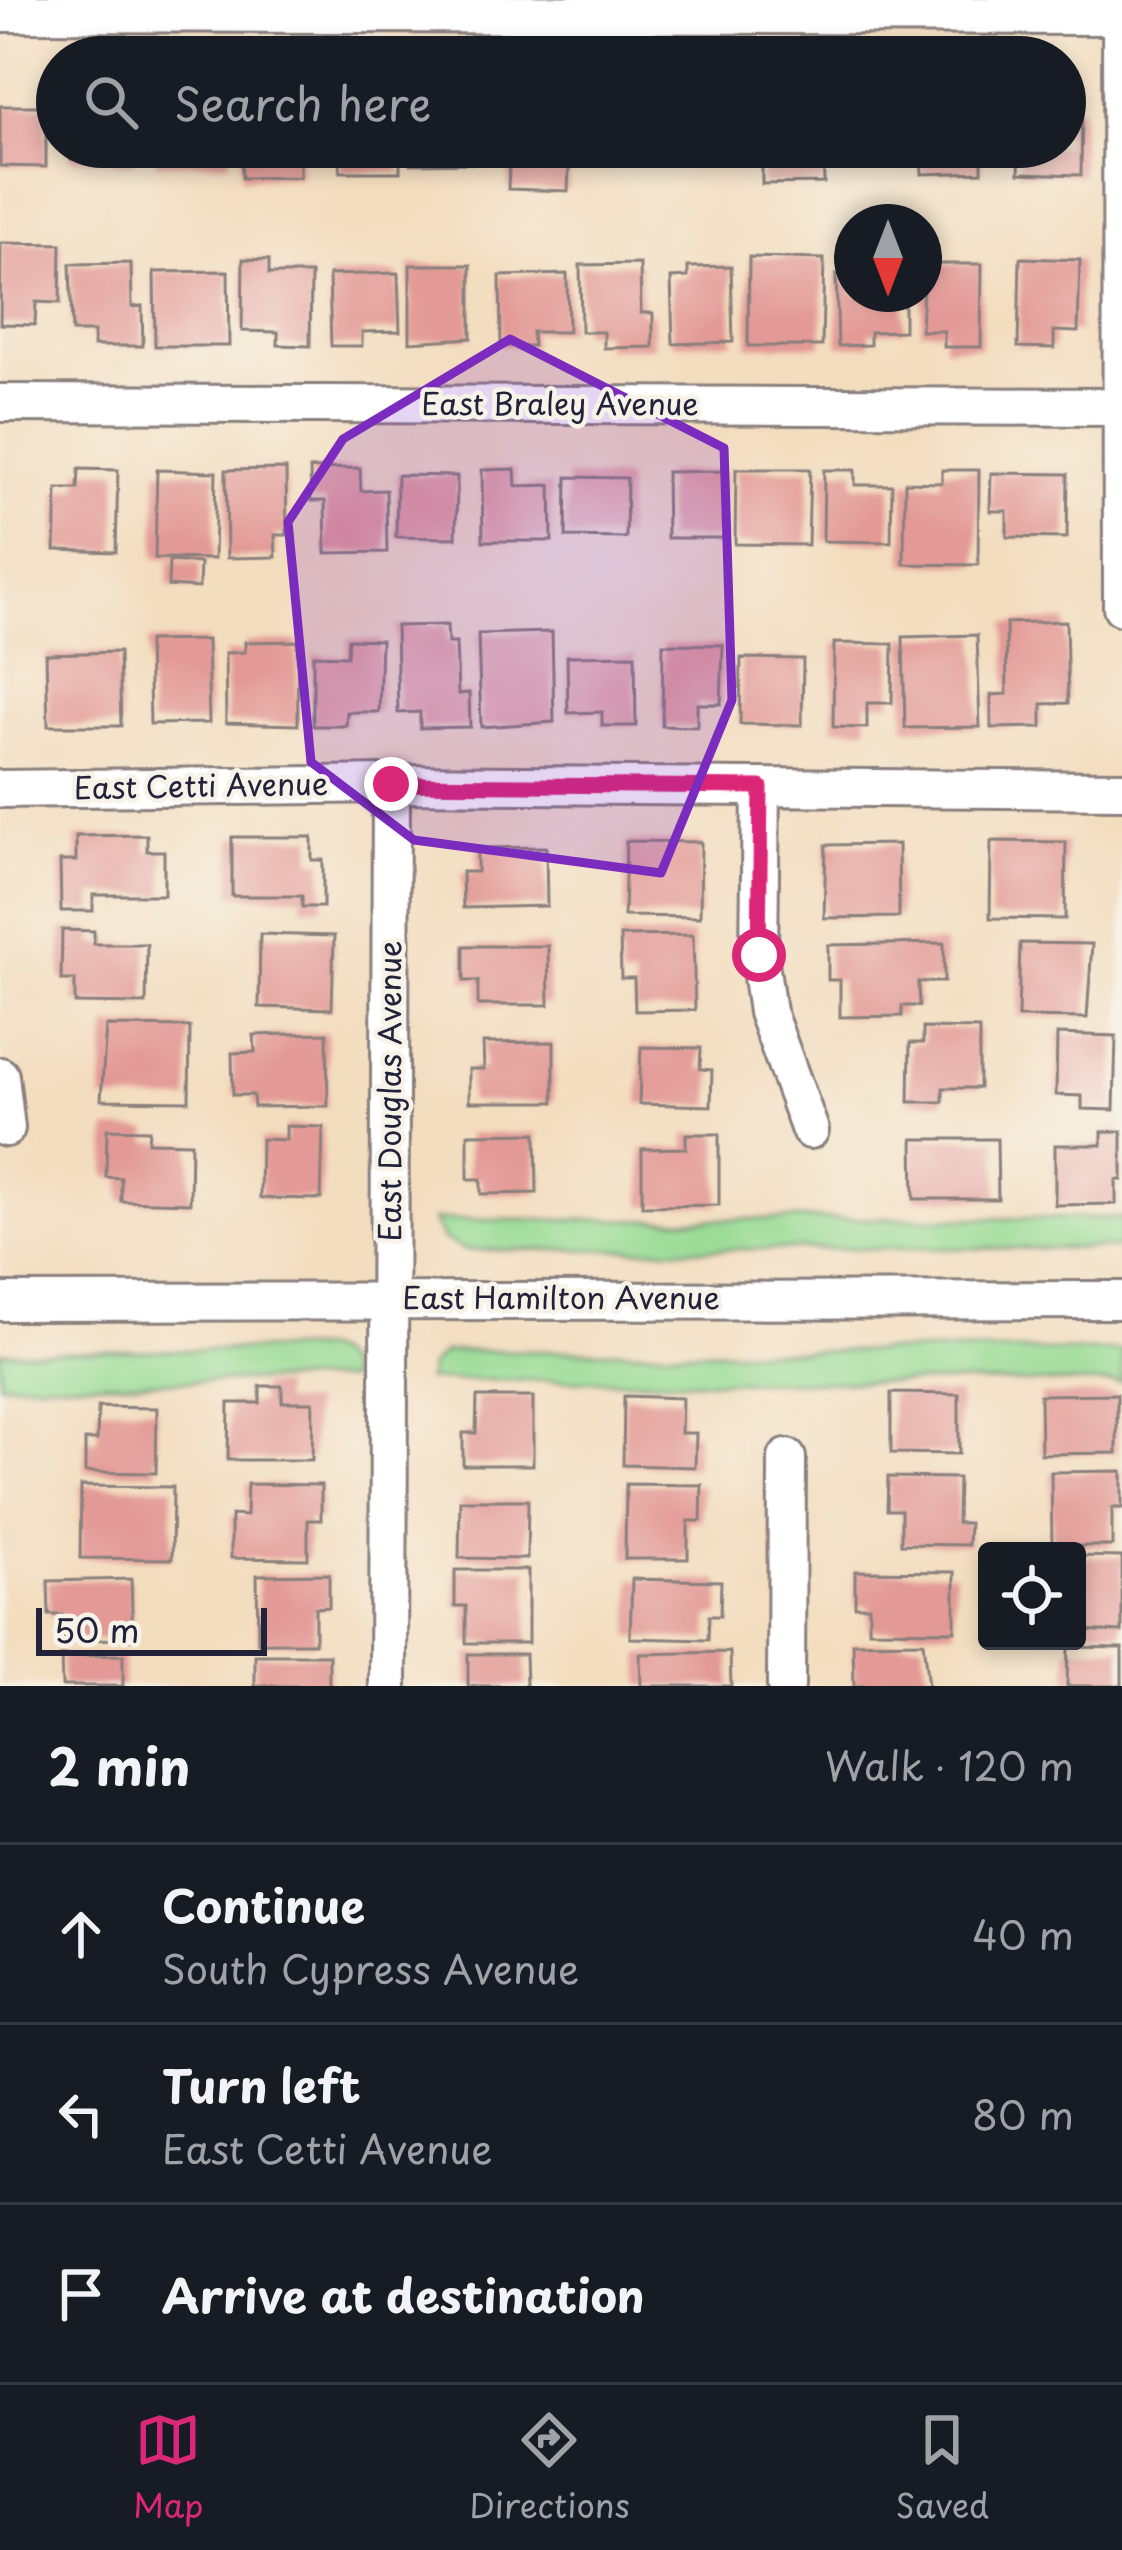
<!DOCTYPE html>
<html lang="en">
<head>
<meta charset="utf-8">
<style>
	:root { --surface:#171b24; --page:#242831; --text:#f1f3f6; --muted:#9ea1a6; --line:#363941; --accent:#db2777 }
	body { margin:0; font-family:"Playpen Sans",sans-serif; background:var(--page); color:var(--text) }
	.controls { position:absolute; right:36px; bottom:36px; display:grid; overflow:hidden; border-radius:12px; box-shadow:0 6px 18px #0003 }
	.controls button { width:108px; height:108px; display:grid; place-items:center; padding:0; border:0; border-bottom:3px solid var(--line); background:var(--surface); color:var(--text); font:60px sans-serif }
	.compass { position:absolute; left:834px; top:204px; width:108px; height:108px; border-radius:50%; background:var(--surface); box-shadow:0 6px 18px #0003; rotate:180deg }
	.scale { position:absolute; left:36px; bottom:30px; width:231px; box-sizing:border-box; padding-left:12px; border:6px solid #22223b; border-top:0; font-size:33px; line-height:42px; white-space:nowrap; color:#22223b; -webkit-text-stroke:9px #f7f3e8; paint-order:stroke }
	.stop { position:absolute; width:36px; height:36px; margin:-27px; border:9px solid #db2777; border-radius:50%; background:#fff }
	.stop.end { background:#db2777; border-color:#fff; box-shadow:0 3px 12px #0008 }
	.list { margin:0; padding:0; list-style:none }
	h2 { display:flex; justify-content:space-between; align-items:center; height:156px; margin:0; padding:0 48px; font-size:51px }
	h2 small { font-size:39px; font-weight:400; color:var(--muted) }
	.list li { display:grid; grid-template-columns:78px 1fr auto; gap:36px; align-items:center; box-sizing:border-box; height:180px; padding:0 48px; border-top:3px solid var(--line) }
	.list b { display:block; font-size:45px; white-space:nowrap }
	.list p { margin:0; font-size:39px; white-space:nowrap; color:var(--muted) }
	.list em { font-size:39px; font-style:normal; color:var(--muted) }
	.icon { flex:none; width:66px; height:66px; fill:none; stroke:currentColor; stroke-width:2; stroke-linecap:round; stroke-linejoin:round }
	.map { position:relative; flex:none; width:1122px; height:1686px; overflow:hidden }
	.search { position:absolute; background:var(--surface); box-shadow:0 6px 18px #0003; left:36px; right:36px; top:36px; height:132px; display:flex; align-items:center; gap:30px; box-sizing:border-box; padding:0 42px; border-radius:66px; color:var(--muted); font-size:45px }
	.sheet { height:696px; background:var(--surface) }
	nav { display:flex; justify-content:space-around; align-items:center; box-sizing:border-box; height:168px; border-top:3px solid var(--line); background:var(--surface); font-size:33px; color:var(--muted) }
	nav a { display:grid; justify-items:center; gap:6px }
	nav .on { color:var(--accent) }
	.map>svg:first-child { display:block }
</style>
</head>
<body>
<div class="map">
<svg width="1122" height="1686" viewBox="0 0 1122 1686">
	<rect width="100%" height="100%" fill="#f7f3e8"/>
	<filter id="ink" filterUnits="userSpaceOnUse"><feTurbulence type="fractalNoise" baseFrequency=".00833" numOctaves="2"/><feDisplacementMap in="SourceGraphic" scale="24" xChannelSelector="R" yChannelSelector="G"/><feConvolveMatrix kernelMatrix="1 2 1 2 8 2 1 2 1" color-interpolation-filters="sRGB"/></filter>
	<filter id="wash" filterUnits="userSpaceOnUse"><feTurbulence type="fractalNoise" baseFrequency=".004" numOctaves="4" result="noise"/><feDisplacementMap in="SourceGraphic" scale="48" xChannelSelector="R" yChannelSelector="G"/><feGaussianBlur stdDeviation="2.7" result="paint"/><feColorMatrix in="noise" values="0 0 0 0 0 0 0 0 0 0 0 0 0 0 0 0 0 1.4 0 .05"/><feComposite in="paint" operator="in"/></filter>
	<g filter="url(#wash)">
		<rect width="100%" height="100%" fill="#f3ddbf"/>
		<path fill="#96da92" stroke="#5c7e66" stroke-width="3" d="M1122 1218V1248L464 1250 443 1239 433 1220Z
			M320 1349C339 1355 345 1361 349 1380L0 1383V1352Z
			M461 1351H1122V1383L427 1380 430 1366 444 1352Z"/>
		<g id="blocks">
			<path fill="#e39a96" d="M0 106H46V167L0 166Z
				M1065 106 1082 107 1081 175 1019 173 1020 147H1065Z
				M71 147H136V164L113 163V159H71Z
				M155 147H229L230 162 156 164Z
				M241 147H300V177L242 178Z
				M340 147H400V172H340Z
				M410 147H484V163L410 164Z
				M510 147H570L568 191 508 189Z
				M580 147H648L649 159 580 160Z
				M680 147H740L741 158 680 159Z
				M750 147H823L824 183 762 184V165H751Z
				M851 147H911V155L851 156Z
				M921 147H982V172L922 174Z
				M1 243 61 244 60 303 36 302 35 325 0 324Z
				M749 257 824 259 822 346H748Z
				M1020 258 1080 260 1078 332 1054 331V348L1018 347Z
				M243 259 269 260V274H311L310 346 278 345V332L242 331Z
				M131 263 132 307 142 306 143 346H94V332H72L70 264Z
				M640 264 641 313H653V347L604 348V332H581L580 265Z
				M924 264H982L981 347H944V331H921Z
				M410 265H471V338L410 342Z
				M731 266 733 342 673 344 671 278 688 277V267Z
				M228 271 229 346H155L154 272Z
				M398 273 400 331 362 332V346H331L329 275Z
				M567 274 568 332H532L533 346H501L500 276Z
				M836 275H852V294H904V331L870 332V345L838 346Z
				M360 468 361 491 386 490 387 552 326 553 325 501H311L310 469Z
				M79 469 118 470 116 552 55 550 57 489H78Z
				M286 469 287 535H275L276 557 227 558 226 470Z
				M515 469 516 486 551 485 552 541H483L482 470Z
				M736 469H810L808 545 735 544Z
				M157 470 216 472 214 559 155 558Z
				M824 470H855V485H892L891 542 823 541Z
				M942 470H979L978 565 904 564 905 482 942 483Z
				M725 471 726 538H667L666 472Z
				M991 473 1068 474 1067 538 1007 537V511H990Z
				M397 475 457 476 456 538 396 537Z
				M567 477 627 478 626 538 566 537Z
				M169 561 200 563 199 588 168 586Z
				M1066 621 1068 703 1042 704V727L991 728V695L1007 694 1006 623Z
				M447 625 448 643H456L458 694 469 693 470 727 420 728V712L398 713 396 626Z
				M552 632 554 722 481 727 478 634Z
				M977 635 980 727 905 728 903 637Z
				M348 639 381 640 379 712H347L346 726H313V655L347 656Z
				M207 640 209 723 150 724 148 641Z
				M297 641 298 725 226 723 225 653 245 652V642Z
				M834 643 893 644 892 703H867V728L833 727Z
				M663 644 723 645 721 704H697V727L662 726Z
				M119 652 121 726H48L46 654Z
				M635 655 636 726H602V712L568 713 567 656Z
				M741 658 803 659 802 725 740 724Z
				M147 835V851H164V895H93V911H61L60 861H76V836Z
				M232 837H312V860H323V907H302V896H232Z
				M626 841 701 842 700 917 624 916Z
				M991 841 1066 842 1065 919 990 918Z
				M898 844 899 917 824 918 826 845Z
				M546 847 547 906 463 908 462 872H477V848Z
				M62 930 94 931V944H147L146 1004 75 1003V980H61Z
				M260 934 334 936 332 1009 259 1007Z
				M693 935 695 1010 635 1011 634 978H621L620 936Z
				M944 943V982H918L919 1006H902V1016L840 1017V980H828V945Z
				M1020 943 1092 944 1087 1018 1018 1017Z
				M464 946H548L549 1005H478V981H464Z
				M106 1026 190 1027 189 1101 101 1100Z
				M923 1028 979 1029V1088H943V1102H909L910 1043H923Z
				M327 1033 328 1106 254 1107 253 1095H233L232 1053 255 1052 254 1035Z
				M1057 1034 1116 1036 1114 1110 1082 1109V1096L1056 1095Z
				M554 1042V1102H469V1069H484L483 1043Z
				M641 1047 701 1048 700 1069 712 1070 711 1106 639 1104Z
				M286 1126 323 1127 321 1199 260 1198 261 1139 286 1140Z
				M107 1129 149 1130 148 1142 191 1143 190 1203 121 1201V1178L106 1177Z
				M1122 1131V1180H1116V1204L1055 1205V1145H1102V1132Z
				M536 1133 537 1193 481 1194V1179H468V1134Z
				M686 1134H719V1205L642 1206V1149L686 1148Z
				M913 1139H997L998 1199H914Z
				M260 1386H282V1402H313L312 1460H228L229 1403H260Z
				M891 1393 959 1394V1454L891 1453Z
				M1117 1394V1453L1041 1454 1040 1395Z
				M624 1396 682 1398 681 1433H696L695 1467 623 1465Z
				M477 1397H533V1465H463V1433H476Z
				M98 1407 157 1408 156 1473 85 1472V1440H97Z
				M1122 1471V1508H1112V1546H1052L1051 1472Z
				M888 1477 958 1478 957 1523H969L968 1545 901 1544V1510H887Z
				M247 1484 321 1485V1520H308V1559L231 1558V1515L246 1516Z
				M626 1484 702 1485 701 1521H688V1559H625Z
				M81 1486 173 1487 172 1559 80 1558Z
				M460 1500H528L527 1559 459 1558Z
				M1077 1556 1122 1557V1632L1077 1630Z
				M455 1570H528V1643H466V1606H455Z
				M855 1571 955 1572V1631L869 1630V1606H855Z
				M329 1574V1607L315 1608V1643H258L257 1575Z
				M131 1579 133 1639 63 1640V1615H49L48 1581Z
				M632 1579 721 1581 720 1616H709L708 1640 630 1638Z
				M923 1642 928 1686H854L853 1643Z
				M1068 1647 1122 1648V1686H1067Z
				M730 1652 731 1686H641L640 1654Z
				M468 1654H525L526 1686H468Z
				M123 1655V1686H62L61 1656Z
				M255 1655H329V1686H255Z"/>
		</g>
	</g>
	<g filter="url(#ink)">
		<use href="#blocks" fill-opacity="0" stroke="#8a807d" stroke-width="3"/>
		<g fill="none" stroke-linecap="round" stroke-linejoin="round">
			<g stroke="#8a807d" stroke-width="42">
				<path id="minor" d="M1121 0 1122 607
					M0 13 1120 16
					M0 403 1120 407
					M761 787 759 955 767 1012 810 1130
					M0 789 391 784 1122 790
					M0 1076 6 1128
					M0 1302 1122 1300
					M388 1686 391 784
					M786 1686 787 1458"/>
			</g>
			<use href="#minor" stroke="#fff" stroke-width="36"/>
		</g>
	</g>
	<g fill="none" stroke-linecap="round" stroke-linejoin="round" filter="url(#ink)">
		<path stroke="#db2777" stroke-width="15" d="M391 784 761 787 759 955"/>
	</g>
	<path fill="#7b2cbf" fill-opacity="0.2" stroke="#7b2cbf" stroke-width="9" stroke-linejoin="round" d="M510 339 724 448 732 700 661 873 414 840 311 762 288 522 343 439Z"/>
	<g text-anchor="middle" stroke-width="9" stroke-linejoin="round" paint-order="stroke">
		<g font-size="30" fill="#22223b" stroke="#f7f3e8">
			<text x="560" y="415">East Braley Avenue</text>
			<text transform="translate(201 787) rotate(-1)" y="10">East Cetti Avenue</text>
			<text transform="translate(391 1091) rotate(-90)" y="10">East Douglas Avenue</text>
			<text x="561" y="1309">East Hamilton Avenue</text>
		</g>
	</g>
</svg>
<div class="controls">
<button><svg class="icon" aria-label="locate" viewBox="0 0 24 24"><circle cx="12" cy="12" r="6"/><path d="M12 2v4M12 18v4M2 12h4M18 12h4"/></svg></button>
</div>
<svg class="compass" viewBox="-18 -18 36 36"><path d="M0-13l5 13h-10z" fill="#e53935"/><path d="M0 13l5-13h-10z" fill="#9ea1a6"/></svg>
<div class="scale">50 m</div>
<div class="stop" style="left:759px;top:955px"></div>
<div class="stop end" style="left:391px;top:784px"></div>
<div class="search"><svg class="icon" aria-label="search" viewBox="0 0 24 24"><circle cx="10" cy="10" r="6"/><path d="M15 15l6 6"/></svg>Search here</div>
</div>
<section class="sheet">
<h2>2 min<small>Walk · 120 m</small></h2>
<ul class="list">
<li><svg class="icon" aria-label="ahead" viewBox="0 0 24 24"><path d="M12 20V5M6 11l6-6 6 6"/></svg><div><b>Continue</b><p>South Cypress Avenue</p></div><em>40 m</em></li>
<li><svg class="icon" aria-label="left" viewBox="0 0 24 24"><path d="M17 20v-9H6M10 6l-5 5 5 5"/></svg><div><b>Turn left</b><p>East Cetti Avenue</p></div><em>80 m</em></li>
<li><svg class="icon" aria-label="arrive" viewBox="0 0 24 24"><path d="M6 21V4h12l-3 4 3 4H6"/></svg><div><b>Arrive at destination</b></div></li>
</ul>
</section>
<nav>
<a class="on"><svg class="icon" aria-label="map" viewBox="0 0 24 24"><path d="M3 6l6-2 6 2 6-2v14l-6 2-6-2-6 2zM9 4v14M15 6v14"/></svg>Map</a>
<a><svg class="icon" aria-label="directions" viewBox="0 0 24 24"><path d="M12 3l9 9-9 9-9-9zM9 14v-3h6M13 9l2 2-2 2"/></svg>Directions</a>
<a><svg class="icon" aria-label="saved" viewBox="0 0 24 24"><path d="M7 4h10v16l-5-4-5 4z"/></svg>Saved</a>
</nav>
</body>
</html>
